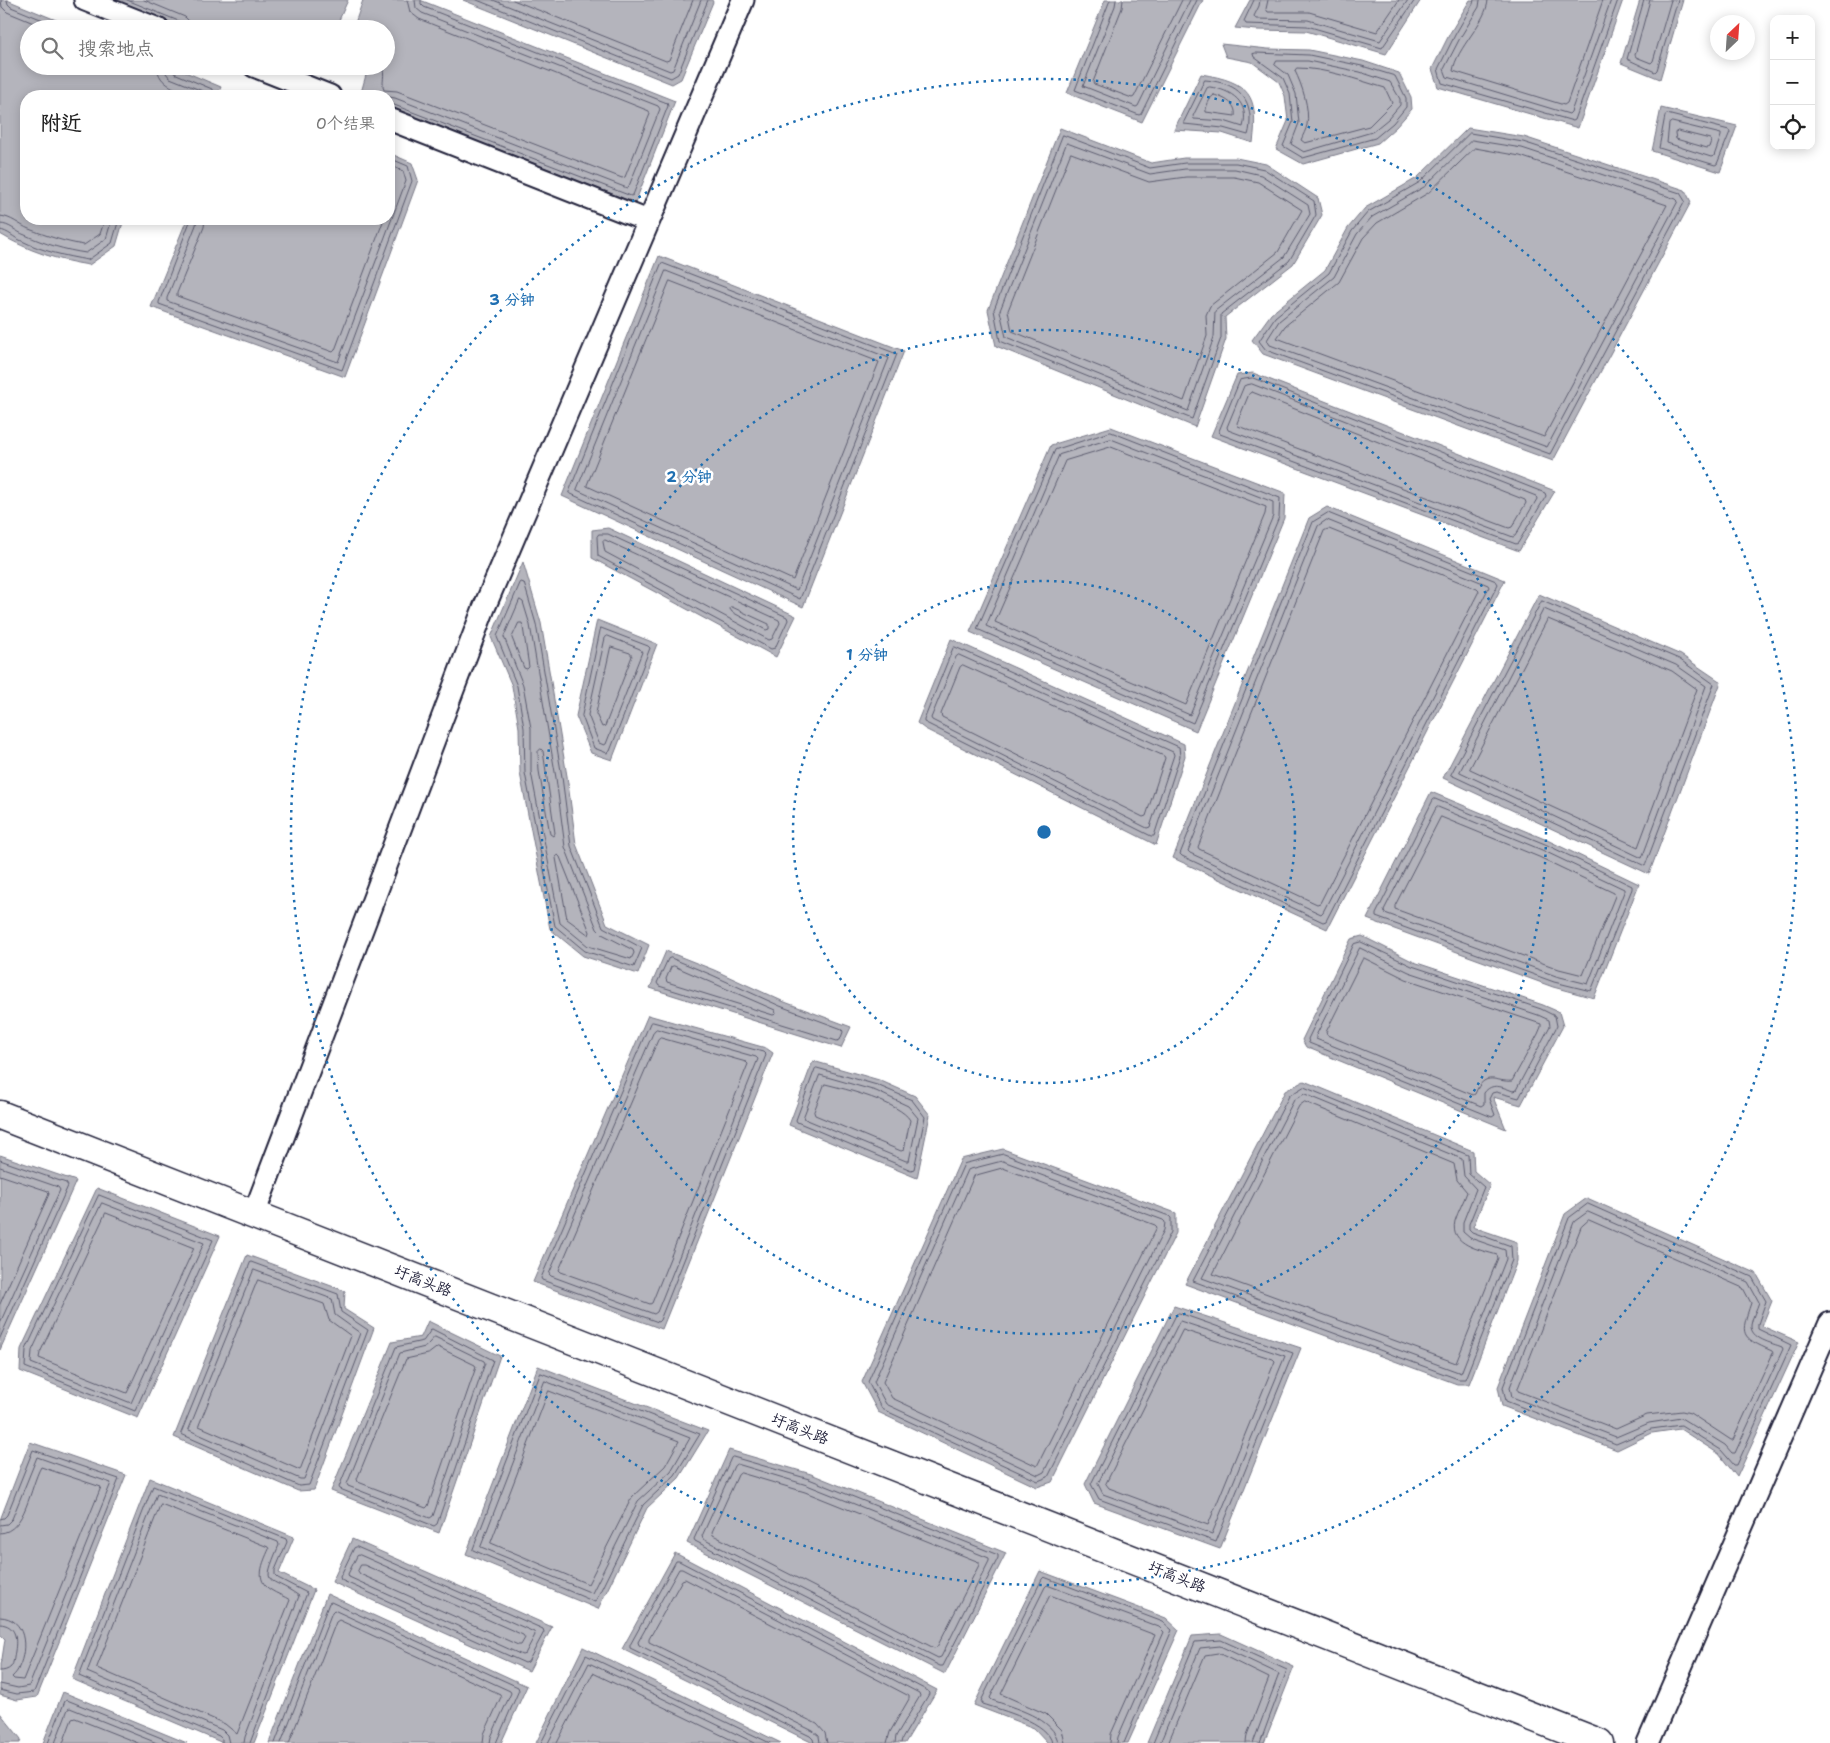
<!DOCTYPE html>
<html lang="zh">
<head>
<meta charset="utf-8">
<style>
	:root { --surface:#fff; --page:#f2f2f2; --text:#222; --muted:#767676; --line:#e0e0e0 }
	body { margin:0; font-family:"Shantell Sans","LXGW WenKai TC",sans-serif; background:var(--page); color:var(--text) }
	.controls { position:absolute; right:15px; top:15px; display:grid; overflow:hidden; border-radius:10px; box-shadow:0 2px 12px #0003 }
	.controls button { width:45px; height:45px; display:grid; place-items:center; padding:0; border:0; border-bottom:1px solid var(--line); background:var(--surface); color:var(--text); font:25px sans-serif }
	.compass { position:absolute; left:1710px; top:15px; width:45px; height:45px; border-radius:50%; background:var(--surface); box-shadow:0 2px 12px #0003; rotate:25deg }
	.list { margin:0; padding:0; list-style:none }
	h2 { display:flex; justify-content:space-between; align-items:center; height:65px; margin:0; padding:0 20px; font-size:21px }
	h2 small { font-size:16px; font-weight:400; color:var(--muted) }
	.icon { flex:none; width:28px; height:28px; fill:none; stroke:currentColor; stroke-width:2; stroke-linecap:round; stroke-linejoin:round }
	.map { position:relative; flex:none; width:1830px; height:1743px; overflow:hidden }
	.search { position:absolute; background:var(--surface); box-shadow:0 2px 12px #0003; left:20px; top:20px; width:375px; height:55px; display:flex; align-items:center; gap:12px; box-sizing:border-box; padding:0 18px; border-radius:28px; color:var(--muted); font-size:19px }
	.panel { position:absolute; background:var(--surface); box-shadow:0 2px 12px #0003; left:20px; top:90px; width:375px; height:135px; border-radius:20px }
	.map>svg:first-child { display:block }
</style>
</head>
<body>
<div class="map">
<svg width="1830" height="1743" viewBox="0 0 1830 1743">
	<rect width="100%" height="100%" fill="#fff"/>
	<filter id="ink" filterUnits="userSpaceOnUse"><feTurbulence type="fractalNoise" baseFrequency=".02" numOctaves="2"/><feDisplacementMap in="SourceGraphic" scale="10" xChannelSelector="R" yChannelSelector="G"/><feConvolveMatrix kernelMatrix="1 2 1 2 8 2 1 2 1" color-interpolation-filters="sRGB"/></filter>
	<g filter="url(#ink)">
		<path fill="#b4b4bc" stroke="#7a7a88" d="M0 0H7L78 29H29V66H171L221 87 217 96H26V219H124L116 246 89 265C57 260 28 251 0 234Z
			M114 0H348L335 29H185Z
			M363 0H420L675 101 635 203 389 107V96H360L366 75 350 66H386V29H353Z
			M463 0H712L713 2 681 79 672 84Z
			M1105 0H1203L1142 122 1067 93Z
			M1250 0H1421L1386 54 1306 31 1257 30 1235 28Z
			M1470 0H1623L1578 128 1438 87 1432 69 1450 33Z
			M1640 0H1683L1660 79 1621 63Z
			M1221 44 1268 49 1309 50 1363 61 1399 73 1411 97 1412 109 1396 127 1378 143 1303 164 1276 149 1288 121 1285 96 1279 82 1252 62 1226 57Z
			M1201 74C1250 82 1259 95 1253 143L1222 133 1174 130Z
			M1661 108 1737 126 1720 172 1652 151Z
			M1060 128 1151 163 1184 158H1236L1266 164 1318 198 1322 215 1293 264 1225 317 1226 339 1195 427 996 346 988 310Z
			M1468 128 1524 137 1685 190 1691 202 1553 461 1263 354 1252 340 1271 314 1325 270 1348 228 1365 208 1417 178Z
			M389 153 412 163 418 180 345 377 151 307 187 219H389Z
			M659 256 904 351 803 607 562 496Z
			M1253 373 1555 491 1519 551 1211 436 1237 375Z
			M1111 427 1285 493 1284 518 1196 731 970 632 1051 445Z
			M1327 507 1505 580 1327 929 1173 858 1309 518Z
			M608 528 796 616 776 657 592 558V530Z
			M523 562 541 623 567 776 576 844 607 924 649 945 638 974 583 956 550 929 520 773 519 728 512 686 491 637Z
			M1539 594 1681 655 1721 682 1649 874 1443 778Z
			M597 620 657 644 612 760 591 753 576 716Z
			M951 639 1184 744 1185 756 1156 845 925 729 917 723Z
			M1431 792 1547 840 1639 884 1594 998 1553 987 1367 919Z
			M1362 936 1414 962 1543 1005 1559 1012 1563 1026 1521 1105 1493 1097 1506 1129 1306 1047 1302 1040 1351 939Z
			M666 951 714 970 782 1001 851 1027 841 1048 650 988Z
			M648 1015 766 1048 773 1053 662 1329 533 1282Z
			M813 1061 879 1080 915 1096 930 1115 917 1178 789 1125Z
			M1304 1081 1473 1151 1474 1171 1490 1185 1473 1227 1517 1242V1261L1469 1384H1457L1185 1284 1285 1091Z
			M1003 1149 1176 1213V1233L1052 1482 1037 1487 878 1412 862 1382 961 1159Z
			M0 1155 76 1181 0 1350Z
			M97 1188 220 1236 138 1418 20 1371 21 1349Z
			M1587 1198 1756 1273 1772 1301 1762 1326 1799 1342 1737 1477 1719 1454 1680 1429 1652 1433 1617 1450 1502 1406 1498 1387 1565 1214Z
			M247 1255 345 1291 344 1309 374 1328 314 1490 298 1491 174 1437Z
			M1174 1306 1301 1348 1220 1549 1094 1503 1085 1484Z
			M428 1321 500 1356 439 1533 331 1491 392 1342 421 1337Z
			M538 1366 708 1431 679 1478 647 1508 598 1609 466 1554Z
			M30 1442 126 1475 37 1697 17 1700 0 1695V1664L2 1659 5 1639 0 1634V1520Z
			M729 1450 811 1474 1006 1553 945 1674 687 1543Z
			M150 1478 294 1537 279 1573 314 1590 254 1743H223L72 1679Z
			M352 1539 552 1627 529 1671 332 1582Z
			M675 1553 937 1690 905 1743H813L622 1649Z
			M1040 1571 1166 1618 1179 1630 1128 1743H1048L1034 1728 974 1705Z
			M327 1594 527 1686 501 1743H269Z
			M1221 1634 1294 1667 1264 1743H1147L1192 1636Z
			M583 1647 781 1743H536Z
			M63 1692 187 1743H43Z
			M0 1713 21 1739 20 1743H0Z"/>
		<g fill="none" stroke-linecap="round" stroke-linejoin="round">
			<path stroke="#5c5c6f" stroke-width="1" d="M1 0 2 7 7 12 48 29
				M7 0 8 4 11 7 65 29
				M127 0 181 22 184 25 185 29
				M144 0 185 17 190 22 191 29
				M477 0 671 78 678 74 708 0
				M493 0 670 71 673 70 701 0
				M513 0 666 61 669 60 693 0
				M1110 0 1075 90 1139 115 1141 114 1197 0
				M1116 0 1115 6 1083 86 1136 107 1138 106 1190 0
				M1123 0 1122 8 1093 82 1094 84 1132 98 1134 97 1182 0
				M1254 0 1244 21 1246 24 1307 26 1382 48 1415 0
				M1260 0 1259 6 1254 16 1256 19 1308 20 1380 41 1408 0
				M1268 0 1266 9 1268 12H1309L1377 32 1399 0
				M1474 0 1473 4 1455 35 1438 69 1442 83 1573 121 1575 120 1618 0
				M1480 0 1479 7 1460 38 1444 69 1447 77 1569 114 1571 112 1611 0
				M1488 0C1487 22 1456 48 1453 71L1564 105 1567 103 1603 0
				M1644 0 1627 59 1655 72 1657 70 1678 0
				M1650 0 1635 55 1636 57 1651 63 1653 61 1671 0
				M1256 53 1309 55 1362 66 1395 76 1406 98V107L1393 123 1375 138 1303 158 1283 146 1293 122 1290 94 1283 78 1254 57 1253 54Z
				M1277 61H1308L1360 72 1390 82 1400 99V105L1388 119 1372 132 1304 152 1291 144 1299 123 1296 94 1288 75 1275 65Z
				M157 66C158 86 179 90 195 96
				M165 66 166 73 170 78 205 92 206 96
				M171 66 174 73 212 89 213 96
				M382 66C386 75 381 83 384 90L397 91 622 178 625 177 650 114 649 111 419 19 410 12 407 0
				M1297 68C1325 68 1358 80 1385 88L1392 103 1369 126 1305 143 1301 140C1303 135 1306 130 1307 125 1310 109 1302 85 1295 71Z
				M1205 80C1228 82 1248 90 1250 116 1250 123 1250 129 1248 135L1223 128 1184 124V122Z
				M1210 87C1231 90 1250 102 1243 127L1224 121 1194 119 1193 116 1207 88Z
				M1214 95C1225 98 1237 104 1235 116L1206 112C1205 108 1210 97 1214 95Z
				M389 97 395 98 627 188 629 186 660 109 658 106 422 13 416 8 415 0
				M389 103 631 196 633 195 668 106 667 103 424 7 421 4V0
				M1667 114 1729 130 1730 132 1717 164 1715 165 1659 148 1665 116Z
				M1672 122 1721 134V136L1714 156 1711 157 1667 143 1669 124Z
				M1678 131 1710 139 1711 141 1709 147 1707 148 1676 139 1675 133Z
				M1470 133 1523 142 1680 193 1685 201 1550 454 1266 350 1259 341 1275 317 1329 273 1352 231 1368 212 1420 182Z
				M1063 135 1150 168 1185 163H1236L1264 169 1314 201 1316 215 1289 261 1221 314V338L1192 419 1000 341 994 310Z
				M1472 140 1522 148 1676 199 1678 201 1547 447 1270 345 1267 340 1279 321 1334 277 1357 234 1372 217 1424 187Z
				M1067 143 1150 174 1185 169H1235L1261 175 1308 205 1310 214 1284 257 1215 311 1214 337 1188 411 1006 337 1000 311Z
				M1475 148 1520 156 1667 205 1544 437 1277 338 1285 326 1339 282 1363 238 1377 223 1428 193Z
				M1071 153 1149 182 1186 177H1234L1258 182 1302 210 1278 252 1210 306 1206 315 1207 336 1184 401 1012 331 1008 311Z
				M0 216C12 217 19 225 29 229 47 236 65 242 84 245L100 234 105 219
				M191 219 159 302V304L342 370 412 181 408 166 389 158
				M197 219 196 225 167 298V301L338 362 406 181 403 171 389 165
				M205 219 204 227 177 293V296L333 352 335 350 384 219
				M0 224C10 224 16 232 25 235 45 244 65 250 86 253L106 239 112 219
				M0 230C8 231 14 238 22 241 42 251 65 256 88 260L112 243 119 219
				M662 263 897 354 800 599 569 493Z
				M666 271 889 358 797 590 577 490Z
				M670 281 879 362 793 580 587 486Z
				M1253 378 1545 493 1546 496 1518 543 1516 544 1220 434 1219 431 1240 380Z
				M1252 384 1536 496 1537 499 1515 536 1513 537 1228 430 1227 427 1244 386Z
				M1252 392 1525 500 1526 503 1512 527 1509 528 1238 426 1237 423 1249 394Z
				M1111 432 1280 498 1279 517 1193 723 977 629 1055 450Z
				M1111 439 1273 502V516L1190 715 986 626 1059 455Z
				M1111 447 1266 507 1265 514 1186 705 995 622 1065 461Z
				M1328 513 1496 581 1498 584 1326 921 1323 922 1182 856 1180 854 1313 522Z
				M1327 520 1488 585 1489 587 1323 912 1321 914 1190 853 1188 851 1318 526Z
				M1329 529 1477 589 1479 591 1320 903 1317 904 1199 849 1198 847 1324 531Z
				M599 534H608L787 617 788 620 775 648 771 649 598 556 597 537Z
				M605 540 779 620 780 623 772 639 769 640 605 552 603 542Z
				M521 582 524 583 536 624 562 777 571 846 603 927 642 948 634 967 585 951 555 926 525 773 524 728 517 686 497 637Z
				M520 600 523 602 530 625 556 778 565 847 597 929 602 934 633 950 634 953 631 959 588 946 560 923 531 772V728L523 685 504 637Z
				M1542 601 1679 659 1714 684 1645 866 1451 775Z
				M732 607 769 624V629L766 630 732 612 730 609Z
				M1544 609 1676 665 1706 686 1642 858 1460 772Z
				M1548 619 1672 671 1697 689 1638 847 1470 769Z
				M519 623H522L523 627 529 667 527 669 524 668 512 638Z
				M601 628 648 646 650 648 610 751 607 753 594 748 582 716Z
				M608 636 640 649 642 652 606 744 604 745 599 743 588 715 605 638Z
				M611 647 630 653 632 656 605 726 602 727 596 714Z
				M955 647 1179 747 1180 756 1154 836H1151L924 722V720L953 648Z
				M959 655 1173 752 1174 755 1150 827 1147 828 932 720 931 718 956 657Z
				M963 665 1164 756 1165 758 1146 816 1143 817 942 717 941 714 960 667Z
				M541 749 543 751 555 833 553 836 550 834 539 771 538 752Z
				M1435 799 1545 844 1632 886V889L1591 991 1554 982 1376 917V914L1433 800Z
				M1438 807 1542 850 1624 889V892L1588 984 1556 976 1385 913 1384 910 1436 808Z
				M1441 817 1539 857 1614 893 1615 896 1583 975 1559 969 1395 909V906Z
				M558 855 560 857 590 932 589 935 567 919 556 858Z
				M1361 942 1412 966 1541 1009 1555 1016 1557 1026 1519 1098 1496 1092 1492 1093 1489 1099 1495 1115 1492 1117 1309 1043 1308 1039 1354 944Z
				M1360 948 1409 972 1538 1015 1549 1020 1550 1026 1516 1090 1513 1091C1502 1087 1492 1082 1484 1093V1104L1481 1106 1316 1039V1036Z
				M671 958 712 975 780 1006 842 1029 843 1032 840 1040 837 1041 659 986 657 983 668 959Z
				M1364 958 1406 979 1541 1024V1027L1538 1034 1512 1081C1497 1083 1485 1069 1475 1094L1473 1095 1327 1035 1326 1032 1362 960Z
				M674 966 775 1010 776 1014 773 1015 667 982 666 979 671 967Z
				M653 1022 763 1052 766 1055 660 1320 658 1322 542 1280 541 1278 650 1023Z
				M657 1029 756 1057 758 1059 657 1312 654 1314 551 1276 549 1274 654 1031Z
				M661 1038 746 1062 748 1064 652 1303 650 1304 561 1272 559 1270 658 1040Z
				M817 1068 877 1085 912 1100 925 1117 914 1169 911 1170 797 1122 796 1120 815 1069Z
				M820 1075 876 1091 908 1106 918 1118 909 1161H906L805 1119 804 1116Z
				M825 1084C846 1089 900 1103 910 1120L904 1150 901 1151 815 1115 814 1112Z
				M1304 1087 1468 1155 1469 1174 1484 1187 1469 1224V1229L1472 1232 1511 1246 1512 1260 1465 1379H1458L1193 1281 1289 1096Z
				M1305 1094 1462 1159 1464 1176 1476 1189 1463 1222V1232L1470 1238 1505 1250 1506 1259 1461 1373 1202 1278 1294 1100Z
				M1305 1102 1454 1164 1457 1180 1467 1192C1464 1201 1458 1211 1455 1221 1449 1245 1481 1250 1497 1255L1498 1258 1456 1363 1213 1274 1299 1106Z
				M1004 1154 1169 1216 1171 1218V1232L1048 1477 1038 1481 882 1409 868 1382 964 1164Z
				M0 1160 66 1183 68 1186 0 1338
				M1003 1161 1163 1220 1165 1222 1164 1230 1044 1472 1038 1475 886 1404 874 1382 968 1170Z
				M0 1167 58 1187 60 1190 0 1323
				M1003 1168 1155 1225 1157 1227 1037 1466 892 1398 883 1382 974 1176Z
				M0 1175 48 1191 49 1194 0 1304
				M99 1195 213 1240 135 1411 25 1367 26 1350Z
				M102 1203 204 1243 131 1403 31 1363 32 1351Z
				M1588 1204 1752 1277 1766 1301 1758 1324V1329L1791 1345 1737 1465H1734L1721 1450 1681 1425 1651 1429 1616 1444 1506 1401 1503 1387 1569 1218Z
				M1588 1212 1748 1282 1759 1302C1757 1309 1752 1317 1751 1325 1750 1339 1772 1343 1782 1347L1783 1349 1735 1453H1732L1725 1445 1681 1418 1649 1423 1616 1437 1512 1397 1510 1387 1574 1222Z
				M106 1213 194 1248 127 1393 39 1358 40 1353Z
				M1589 1220 1743 1288 1751 1303C1740 1335 1740 1337 1772 1351L1773 1353 1733 1440H1731L1690 1413 1682 1411 1647 1415 1616 1429 1518 1391V1388L1581 1227Z
				M251 1262 338 1294 341 1312 368 1330 309 1485 299 1486 181 1434Z
				M254 1270 332 1299 335 1315 360 1333 304 1479H300L189 1430Z
				M258 1280 324 1304 329 1320 351 1336 300 1470 199 1426Z
				M1179 1313 1293 1353 1216 1542 1099 1499 1091 1484 1176 1315Z
				M1180 1321 1285 1356 1212 1534 1103 1494 1098 1484Z
				M432 1329 493 1360 437 1524 434 1526 340 1489 339 1487 396 1347 423 1341Z
				M1183 1330 1273 1359 1275 1361 1208 1525 1109 1488 1106 1484Z
				M435 1337 484 1361 485 1363 433 1516 430 1518 348 1486 347 1484 400 1353 425 1347Z
				M438 1347 475 1365 476 1367 428 1506 426 1508 358 1482 357 1479 406 1359 428 1354Z
				M541 1373 700 1434 675 1475 643 1505 595 1602 473 1550Z
				M545 1381 690 1438 671 1471 638 1501 592 1593 481 1547Z
				M549 1391 679 1441 665 1466 632 1497 588 1584 491 1543Z
				M733 1457 809 1479 998 1555V1558L943 1666H940L695 1541 694 1539 731 1458Z
				M737 1464 807 1485 989 1558V1561L941 1657 938 1658 703 1539 702 1536 734 1466Z
				M741 1473 805 1492 979 1562V1565L937 1647 934 1648 713 1535 712 1532 738 1475Z
				M161 1504 268 1547 269 1549C263 1563 254 1580 271 1590 277 1594 284 1596 290 1600L237 1734 225 1724 97 1668Z
				M0 1519 4 1518 7 1515 33 1450 119 1479 34 1692 17 1694 0 1690
				M0 1525 7 1524 12 1519 37 1457 111 1483 29 1686 18 1688 0 1684
				M0 1533C26 1532 30 1486 41 1467L101 1487 23 1680 14 1679 12 1677C15 1674 18 1671 19 1667 28 1648 26 1618 0 1617
				M357 1547 543 1629 544 1632 528 1662 525 1663 341 1580 340 1577 354 1548Z
				M360 1555 534 1632 535 1635 525 1654 522 1655 349 1577 348 1574 357 1556Z
				M361 1565H364L523 1635 525 1638 521 1645H518L360 1574 358 1571Z
				M0 1624C16 1625 17 1638 15 1651 14 1656 14 1663 11 1667 8 1670 4 1671 0 1671
				M48 1743 65 1701 67 1700 174 1743
				M55 1743 68 1709 70 1708 157 1743
				M63 1743 72 1719 75 1718 138 1743
				M222 1743V1739L219 1736 79 1676 153 1486 286 1539 287 1542 275 1570V1575L278 1578 307 1593 250 1743
				M229 1743 227 1735 222 1730 87 1672 157 1494 278 1542 279 1545C260 1590 269 1574 299 1596L245 1737 244 1743
				M275 1743 329 1603 331 1602 518 1687 519 1690 496 1743
				M281 1743 332 1612 334 1610 510 1691 511 1693 491 1737 490 1743
				M289 1743 336 1622 339 1620 500 1694 501 1697 484 1734 483 1743
				M541 1743 586 1655 770 1743
				M548 1743 589 1663 755 1743
				M557 1743 593 1673 738 1743
				M814 1743 813 1739 810 1736 630 1648V1645L676 1561H679L928 1691 929 1694 902 1739 901 1743
				M820 1743 819 1736 813 1731 639 1645 638 1642 679 1569H682L919 1693 920 1696 896 1736 895 1743
				M827 1743 825 1733 817 1724 649 1642V1639L682 1580 685 1579 909 1696V1699L890 1732 887 1743
				M1052 1743C1049 1722 1001 1710 983 1704L981 1701 1042 1579 1044 1577 1163 1622 1172 1630 1124 1743
				M1058 1743C1056 1718 1011 1707 992 1700L990 1698 1045 1587 1047 1585 1159 1627 1164 1632 1118 1737 1117 1743
				M1065 1743 1062 1730 1046 1714 1001 1694 1050 1595 1155 1635 1111 1734 1110 1743
				M1153 1743 1195 1642 1221 1640 1287 1670 1260 1743
				M1160 1743 1200 1648 1220 1646 1279 1674 1253 1743
				M1168 1743 1205 1655 1218 1653 1269 1678 1247 1735 1246 1743"/>
			<g stroke="#22223b" stroke-width="25">
				<path id="street" d="M85 0 158 29
					M254 66 330 96
					M389 119 648 221
					M254 1214 484 608 743 0
					M1648 1743 1830 1323"/>
			</g>
			<g stroke="#22223b" stroke-width="31">
				<path id="secondary" d="M0 1115 1599 1743"/>
			</g>
			<use href="#street" stroke="#fff" stroke-width="21"/>
			<use href="#secondary" stroke="#fff" stroke-width="28"/>
		</g>
	</g>
	<g fill="none" stroke="#1f6fb2" stroke-width="2.5" stroke-dasharray="2.5 5">
		<circle cx="1044" cy="832" r="251"/>
		<circle cx="1044" cy="832" r="502"/>
		<circle cx="1044" cy="832" r="753"/>
	</g>
	<g text-anchor="middle" stroke-width="5" stroke-linejoin="round" paint-order="stroke">
		<g font-size="15" fill="#22223b" stroke="#fff">
			<text transform="translate(423 1281) rotate(21)" y="5">圩高头路</text>
			<text transform="translate(800 1429) rotate(21)" y="5">圩高头路</text>
			<text transform="translate(1177 1577) rotate(21)" y="5">圩高头路</text>
		</g>
	</g>
	<circle cx="1044" cy="832" r="8" fill="#1f6fb2" stroke="#fff" stroke-width="2.5"/>
	<g font-size="15" text-anchor="middle" font-weight="bold" fill="#1f6fb2" stroke="#fff" stroke-width="5" stroke-linejoin="round" paint-order="stroke">
		<text x="512" y="305">3 分钟</text>
		<text x="689" y="482">2 分钟</text>
		<text x="867" y="660">1 分钟</text>
	</g>
</svg>
<div class="controls">
<button>+</button>
<button>−</button>
<button><svg class="icon" aria-label="locate" viewBox="0 0 24 24"><circle cx="12" cy="12" r="6"/><path d="M12 2v4M12 18v4M2 12h4M18 12h4"/></svg></button>
</div>
<svg class="compass" viewBox="-18 -18 36 36"><path d="M0-13l5 13h-10z" fill="#e53935"/><path d="M0 13l5-13h-10z" fill="#767676"/></svg>
<div class="search"><svg class="icon" aria-label="search" viewBox="0 0 24 24"><circle cx="10" cy="10" r="6"/><path d="M15 15l6 6"/></svg>搜索地点</div>
<section class="panel">
<h2>附近<small>0个结果</small></h2>
<ul class="list">
</ul>
</section>
</div>
</body>
</html>
